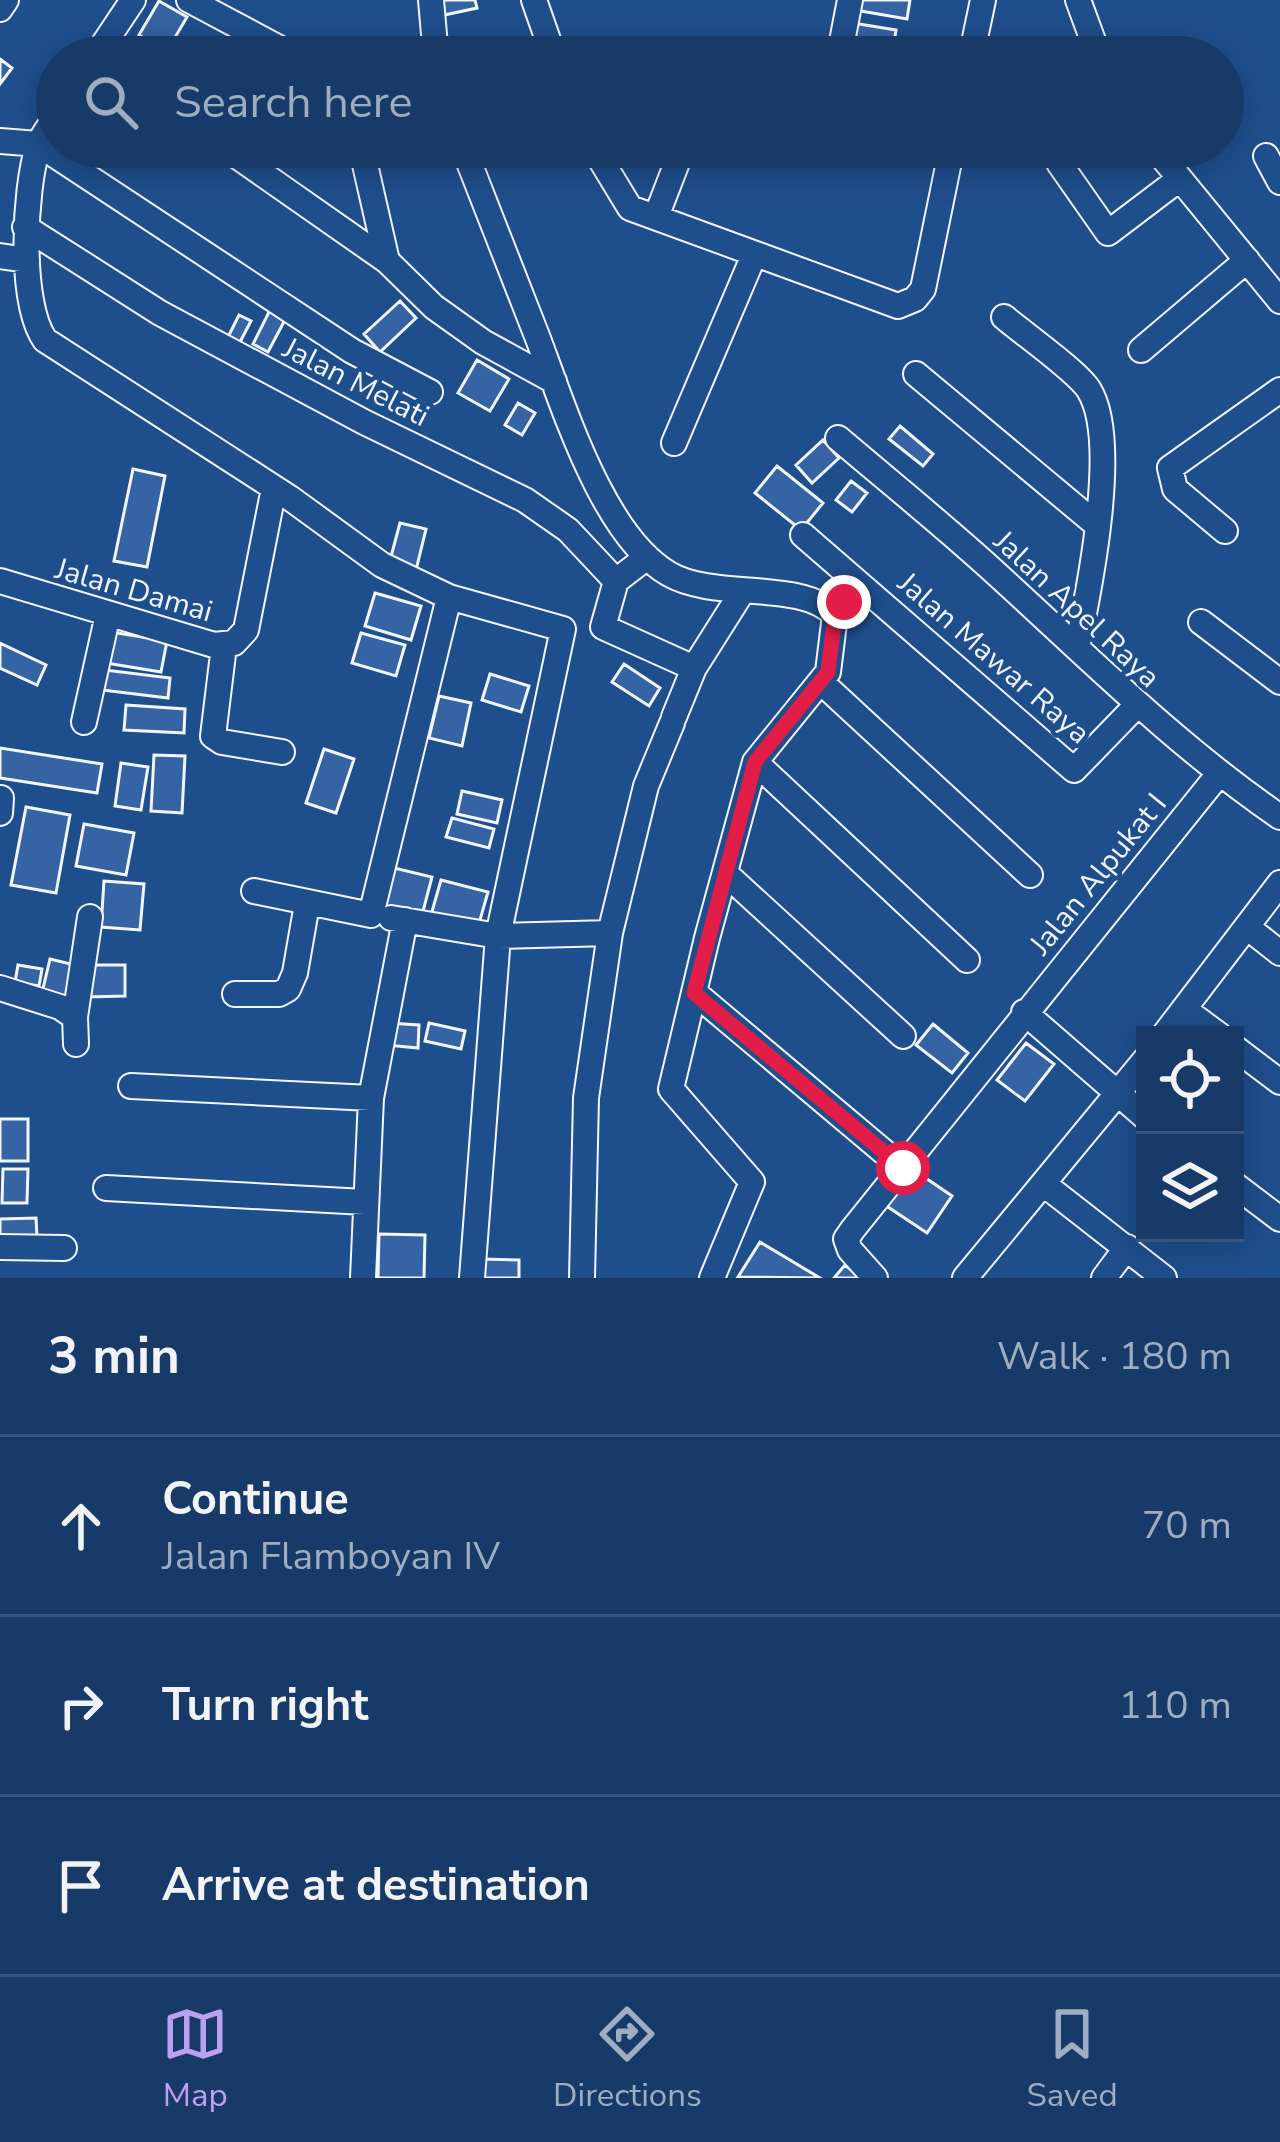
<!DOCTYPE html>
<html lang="en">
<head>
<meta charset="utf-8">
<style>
	:root { --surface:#173a69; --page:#244571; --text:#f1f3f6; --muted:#9eadc0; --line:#36547d; --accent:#bca0f2 }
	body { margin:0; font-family:"Nunito Sans",sans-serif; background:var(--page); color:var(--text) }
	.controls { position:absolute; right:36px; bottom:36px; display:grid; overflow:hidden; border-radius:0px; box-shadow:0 6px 30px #0003 }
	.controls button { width:108px; height:108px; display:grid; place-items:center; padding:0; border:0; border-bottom:3px solid var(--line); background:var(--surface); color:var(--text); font:60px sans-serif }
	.stop { position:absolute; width:36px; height:36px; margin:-27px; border:9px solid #e11d48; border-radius:50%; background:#fff }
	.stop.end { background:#e11d48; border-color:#fff; box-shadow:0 3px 12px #0008 }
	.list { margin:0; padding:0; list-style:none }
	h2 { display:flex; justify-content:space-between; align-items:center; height:156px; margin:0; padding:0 48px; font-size:51px }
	h2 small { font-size:39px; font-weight:400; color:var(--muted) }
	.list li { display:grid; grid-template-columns:78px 1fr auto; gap:36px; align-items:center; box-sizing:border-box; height:180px; padding:0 48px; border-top:3px solid var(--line) }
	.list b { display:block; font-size:45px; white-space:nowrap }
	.list p { margin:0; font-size:39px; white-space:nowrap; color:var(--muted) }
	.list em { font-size:39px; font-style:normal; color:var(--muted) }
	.icon { flex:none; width:66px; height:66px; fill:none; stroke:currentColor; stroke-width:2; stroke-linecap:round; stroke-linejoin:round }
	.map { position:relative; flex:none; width:1280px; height:1278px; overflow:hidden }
	.search { position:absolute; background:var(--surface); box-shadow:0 6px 30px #0003; left:36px; right:36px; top:36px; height:132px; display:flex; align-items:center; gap:30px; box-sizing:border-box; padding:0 42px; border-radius:66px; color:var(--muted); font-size:45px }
	.sheet { height:696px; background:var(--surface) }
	nav { display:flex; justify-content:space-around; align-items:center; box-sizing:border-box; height:168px; border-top:3px solid var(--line); background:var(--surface); font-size:33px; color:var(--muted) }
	nav a { display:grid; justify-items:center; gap:6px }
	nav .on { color:var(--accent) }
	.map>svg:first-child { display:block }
</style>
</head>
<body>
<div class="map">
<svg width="1280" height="1278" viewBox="0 0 1280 1278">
	<rect width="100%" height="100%" fill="#1f4e8c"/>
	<path fill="#3563a3" stroke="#f2f6ff" stroke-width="3" d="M437 0H475L477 8 435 17Z
		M857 0H910L907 19 855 10Z
		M159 1 187 17 167 51 139 35Z
		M853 23 896 30 892 57H847Z
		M0 59 12 68 0 84Z
		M66 147H94L104 154 95 167Z
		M400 301 416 318 380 352 364 334Z
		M270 310 286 318 268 352 253 344Z
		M239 315 251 321 240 342 228 337Z
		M477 360 509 379 490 411 458 393Z
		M518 403 535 413 522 435 505 425Z
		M900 426 933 454 923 466 889 439Z
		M823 440 839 458 812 483 796 465Z
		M777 466 823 503 801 530 755 493Z
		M133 469 165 476 147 567 114 561Z
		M851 481 867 493 852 512 836 500Z
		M400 523 426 529 416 570 389 564Z
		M375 593 421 606 411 640 365 626Z
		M111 632 167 641 161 672 106 663Z
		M361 633 405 645 396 676 352 663Z
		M0 643 46 665 37 685 0 668Z
		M624 664 660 688 649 706 612 682Z
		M97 669 170 678 168 698 94 689Z
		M490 674 529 686 521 712 482 700Z
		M439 696 471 703 462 746 429 738Z
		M126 705 185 709 184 733 124 730Z
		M0 748 102 764 97 793 0 778Z
		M324 749 354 759 336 813 306 803Z
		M154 755 185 756 182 813 151 811Z
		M121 763 148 767 141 810 115 806Z
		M462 791 502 800 497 823 457 814Z
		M26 807 70 815 56 893 11 885Z
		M452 818 494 829 489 848 446 837Z
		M84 824 134 833 126 875 76 866Z
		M390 867 432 877 421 919 380 908Z
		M441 880 488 892 478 927 431 915Z
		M104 881 144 884 140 930 101 927Z
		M50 959 75 965 66 1003 41 997Z
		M18 965 42 969 39 986 15 982Z
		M86 965H125V996L87 997Z
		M388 1023 419 1025 418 1048 386 1045Z
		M429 1023 465 1031 461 1049 425 1041Z
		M933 1024 968 1053 952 1073 916 1045Z
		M1026 1043 1054 1064 1025 1101 997 1080Z
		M0 1119H28V1161H0Z
		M911 1168 952 1196 927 1233 885 1205Z
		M3 1169H28L27 1203H2Z
		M36 1218 37 1237 0 1238V1219Z
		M379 1234 425 1235 424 1278H378Z
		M760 1242 820 1278 738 1277Z
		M481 1259 519 1260V1278H480Z
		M845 1265 861 1278H834Z"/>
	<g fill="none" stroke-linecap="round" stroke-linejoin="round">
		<g stroke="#f2f6ff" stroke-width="28">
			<path id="street" d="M189 0 296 57
				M431 0 436 57
				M534 0 554 57
				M1078 0 1099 57
				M0 9 6 0
				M95 57 133 0
				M621 57 643 50
				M839 57 850 0
				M971 57 983 0
				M57 115C51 125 41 136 38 147 24 190 19 303 45 340L290 498 382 565 449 597 371 915 254 891
				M0 141 38 144 352 351 430 392
				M224 147 387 261 434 307 483 342 554 381
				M361 147 387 261
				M463 147C488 210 512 273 537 336 563 404 602 535 669 574 716 601 801 579 835 615L828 672 755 762 707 938 671 1089 752 1182 712 1278
				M593 147 630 208 898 306 915 299 923 289 952 147
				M1069 147 1059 157V163L1108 233 1178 180
				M1154 147 1280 301
				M835 153V147
				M1266 156 1280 182
				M656 217 683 147
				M25 227 160 313 364 422 525 500 568 530 616 581 647 557
				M0 256 27 260
				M1004 317C1024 334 1078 372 1089 390 1120 440 1089 591 1077 648
				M1141 350 1247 260
				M916 374 1097 525
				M838 438C892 484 948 529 1000 577 1091 660 1178 747 1280 817
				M674 443 754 255
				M1225 531 1175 489 1170 468 1280 390
				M803 535 1074 770 1137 705
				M0 581 214 645 234 643 246 630 274 488
				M616 581 603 627 694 668
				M449 597 563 629 498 936 472 1278
				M1201 622 1280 682
				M224 646 213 736 222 742 282 752
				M821 682 1030 875
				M674 717 694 668 742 592
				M84 722 108 614
				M755 762 967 960
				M0 813 1 798
				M725 873 903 1036
				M391 918 498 936 610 933
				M1247 927 1280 953
				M0 988 60 1007 75 1017 76 1044
				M695 993 903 1168
				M235 994H279L288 989 295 973 307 904
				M1184 1009 1219 1035
				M1024 1012 1145 1117
				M75 1017 90 917
				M1164 1035 1280 883
				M1235 1048 1280 1082
				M131 1086 371 1098
				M1045 1185 1164 1278
				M1235 1185 1280 1219
				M106 1188 365 1202
				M0 1247 64 1248
				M363 1278 371 1098 405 920
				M582 1278 586 1098 610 933 646 786 672 723
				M875 1278 850 1250 846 1239 853 1229 1218 775
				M965 1278 1145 1060
				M1104 1278 1127 1247"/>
		</g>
		<use href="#street" stroke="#1f4e8c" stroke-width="24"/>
	</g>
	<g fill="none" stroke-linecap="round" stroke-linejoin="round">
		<path stroke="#e11d48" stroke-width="15" d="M844 602 835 615 828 672 755 762 694 993 903 1168"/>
	</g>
	<g text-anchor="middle" stroke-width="9" stroke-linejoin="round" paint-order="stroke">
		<g font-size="30" fill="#f2f6ff" stroke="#1f4e8c">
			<text transform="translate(356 382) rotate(27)" y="10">Jalan Melati</text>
			<text transform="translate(134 590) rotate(16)" y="10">Jalan Damai</text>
			<text transform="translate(1077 609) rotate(43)" y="10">Jalan Apel Raya</text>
			<text transform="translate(994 658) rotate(41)" y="10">Jalan Mawar Raya</text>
			<text transform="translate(1098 874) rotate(-51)" y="10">Jalan Alpukat I</text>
		</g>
	</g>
</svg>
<div class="controls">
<button><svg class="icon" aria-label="locate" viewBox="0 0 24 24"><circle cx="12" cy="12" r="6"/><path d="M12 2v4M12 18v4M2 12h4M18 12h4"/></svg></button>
<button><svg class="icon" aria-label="layers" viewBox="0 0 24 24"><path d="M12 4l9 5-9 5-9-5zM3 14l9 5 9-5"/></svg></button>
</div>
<div class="stop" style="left:903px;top:1168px"></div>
<div class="stop end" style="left:844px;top:602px"></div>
<div class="search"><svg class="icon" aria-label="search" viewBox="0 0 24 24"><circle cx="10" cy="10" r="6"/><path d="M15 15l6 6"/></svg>Search here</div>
</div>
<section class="sheet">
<h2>3 min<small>Walk · 180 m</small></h2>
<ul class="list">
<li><svg class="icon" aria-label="ahead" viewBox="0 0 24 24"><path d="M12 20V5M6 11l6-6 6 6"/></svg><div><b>Continue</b><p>Jalan Flamboyan IV</p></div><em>70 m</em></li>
<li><svg class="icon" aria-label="right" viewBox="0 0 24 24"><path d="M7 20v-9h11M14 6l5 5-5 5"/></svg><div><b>Turn right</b></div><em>110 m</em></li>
<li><svg class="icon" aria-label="arrive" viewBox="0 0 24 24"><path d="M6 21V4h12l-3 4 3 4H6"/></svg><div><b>Arrive at destination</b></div></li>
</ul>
</section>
<nav>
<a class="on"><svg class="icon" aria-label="map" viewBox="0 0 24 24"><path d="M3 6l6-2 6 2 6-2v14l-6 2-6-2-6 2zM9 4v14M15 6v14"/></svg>Map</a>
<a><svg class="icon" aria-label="directions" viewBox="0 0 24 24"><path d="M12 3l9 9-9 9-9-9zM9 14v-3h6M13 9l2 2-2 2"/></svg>Directions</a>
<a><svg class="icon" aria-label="saved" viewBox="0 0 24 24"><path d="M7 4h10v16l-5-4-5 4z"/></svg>Saved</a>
</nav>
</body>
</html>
